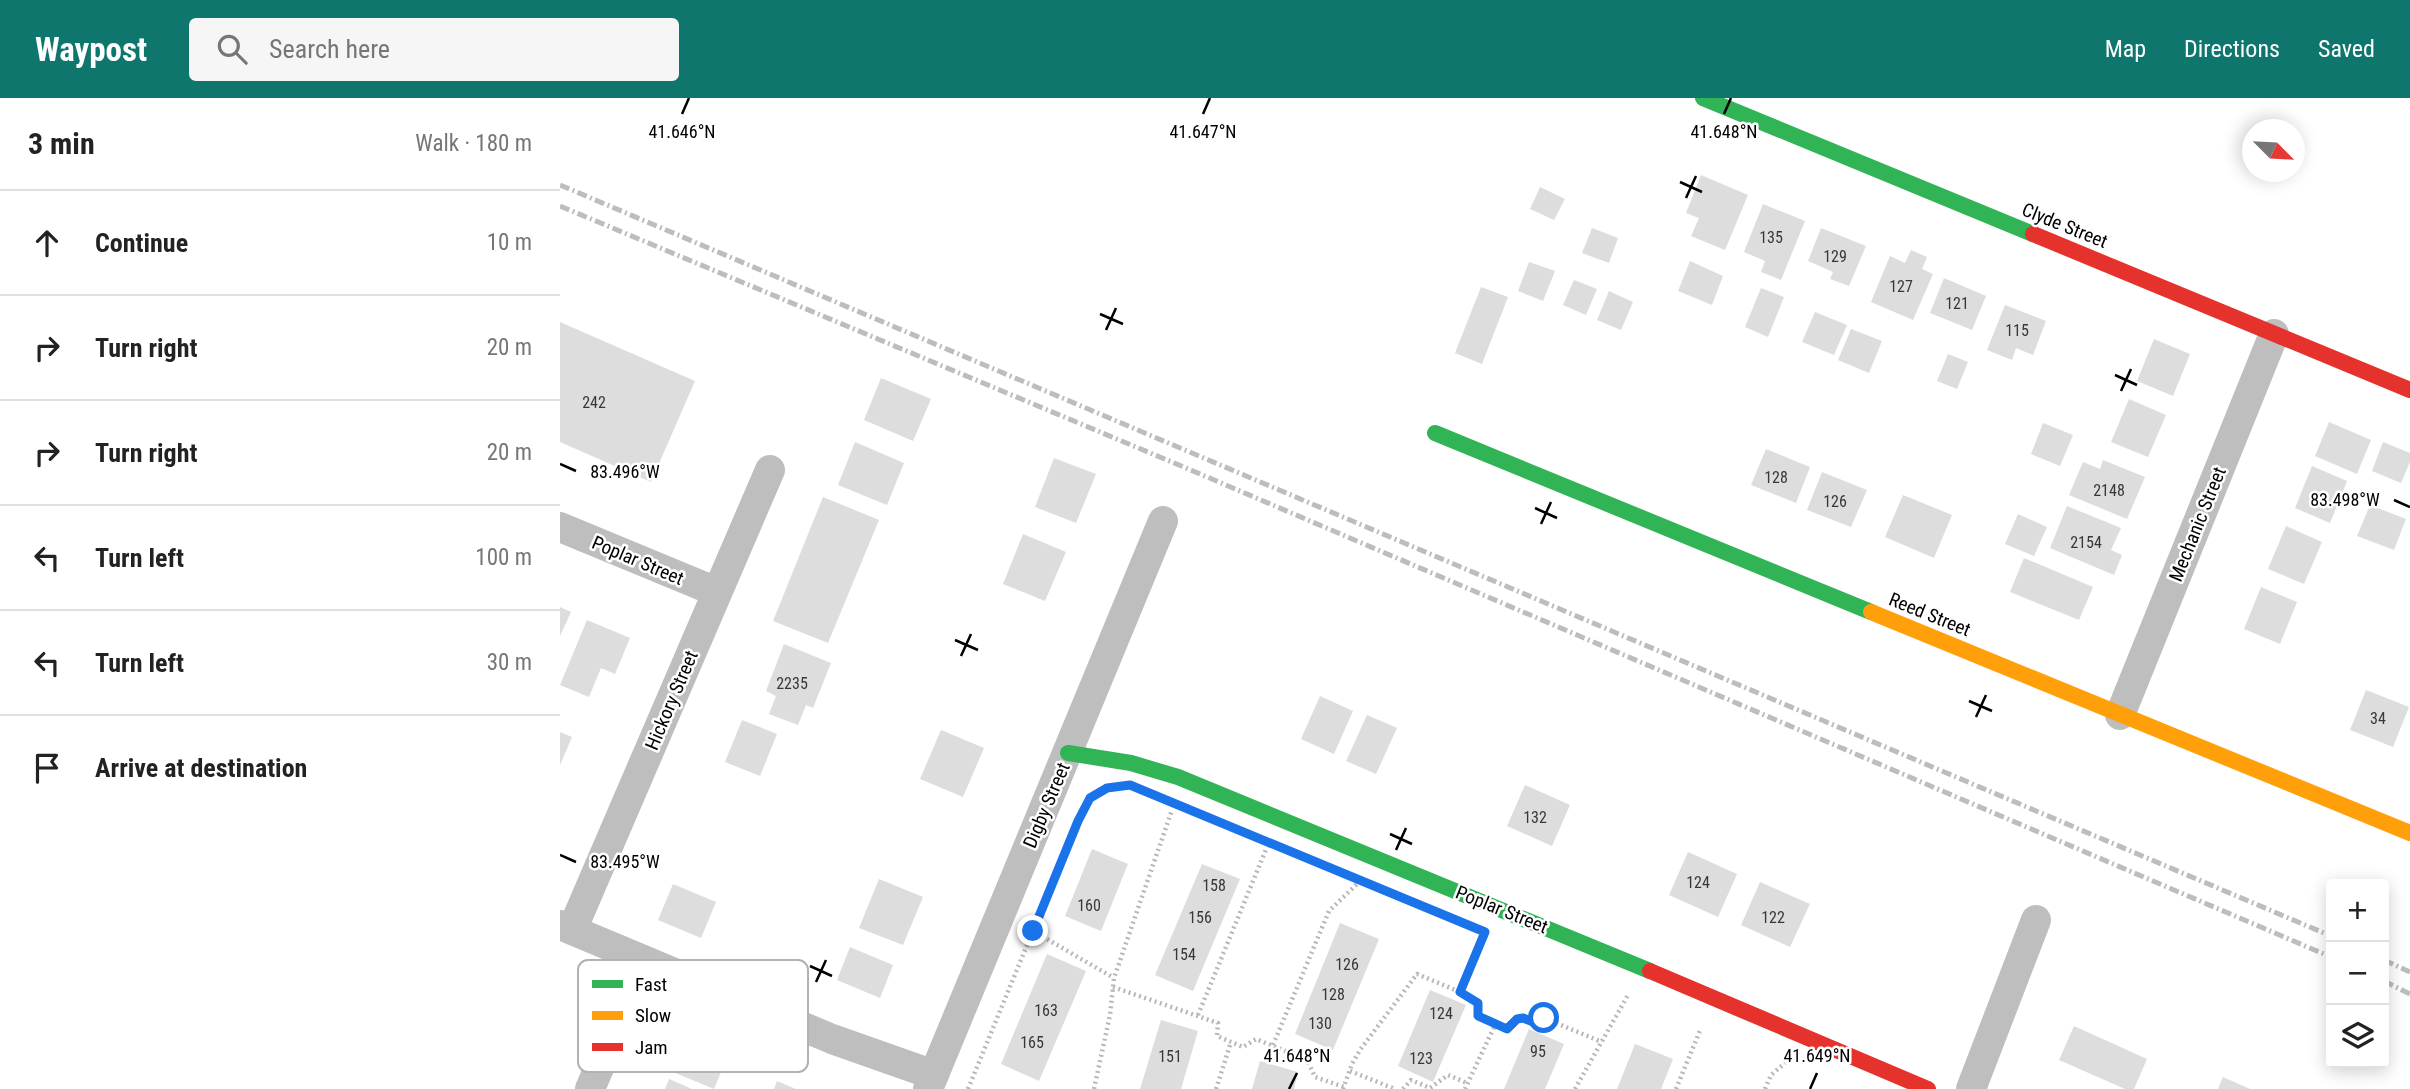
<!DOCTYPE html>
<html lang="en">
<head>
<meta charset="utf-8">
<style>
	:root { --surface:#fff; --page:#f6f6f6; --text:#222; --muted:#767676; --line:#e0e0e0; --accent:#0f766e }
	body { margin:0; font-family:"Roboto Condensed",sans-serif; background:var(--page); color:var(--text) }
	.controls { position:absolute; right:21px; bottom:21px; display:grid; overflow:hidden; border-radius:7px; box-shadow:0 4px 18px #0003 }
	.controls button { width:63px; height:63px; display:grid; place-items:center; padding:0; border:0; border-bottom:2px solid var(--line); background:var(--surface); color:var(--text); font:35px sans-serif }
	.compass { position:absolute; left:1682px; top:21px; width:63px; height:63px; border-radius:50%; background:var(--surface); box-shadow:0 4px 18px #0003; rotate:114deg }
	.stop { position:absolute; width:21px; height:21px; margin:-16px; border:5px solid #1a73e8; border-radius:50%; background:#fff }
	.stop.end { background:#1a73e8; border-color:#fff; box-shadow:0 2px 7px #0008 }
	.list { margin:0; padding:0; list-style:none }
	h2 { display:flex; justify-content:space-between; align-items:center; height:91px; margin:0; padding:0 28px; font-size:30px }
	h2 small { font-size:23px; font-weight:400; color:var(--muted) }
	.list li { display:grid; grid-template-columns:46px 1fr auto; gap:21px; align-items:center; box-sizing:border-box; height:105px; padding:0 28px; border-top:2px solid var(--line) }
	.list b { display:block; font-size:26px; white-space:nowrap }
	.list em { font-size:23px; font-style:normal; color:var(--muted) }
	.icon { flex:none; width:38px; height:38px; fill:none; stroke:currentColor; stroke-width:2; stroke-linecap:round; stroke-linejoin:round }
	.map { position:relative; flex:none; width:1850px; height:991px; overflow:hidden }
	header { display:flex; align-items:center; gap:42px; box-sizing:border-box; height:98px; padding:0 35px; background:var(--accent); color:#fff }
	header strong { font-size:33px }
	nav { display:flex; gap:38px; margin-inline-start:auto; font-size:24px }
	.search { width:490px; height:63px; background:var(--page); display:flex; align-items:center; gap:18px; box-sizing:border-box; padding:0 24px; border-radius:7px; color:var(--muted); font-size:26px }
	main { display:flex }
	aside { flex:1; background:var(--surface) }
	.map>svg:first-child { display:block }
</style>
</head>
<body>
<header>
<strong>Waypost</strong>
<div class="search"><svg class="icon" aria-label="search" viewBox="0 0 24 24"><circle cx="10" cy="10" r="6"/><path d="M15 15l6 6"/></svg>Search here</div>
<nav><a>Map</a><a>Directions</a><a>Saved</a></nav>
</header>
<main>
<aside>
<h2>3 min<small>Walk · 180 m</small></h2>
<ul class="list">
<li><svg class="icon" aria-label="ahead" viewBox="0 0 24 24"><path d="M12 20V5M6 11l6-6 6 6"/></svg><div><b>Continue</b></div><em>10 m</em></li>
<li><svg class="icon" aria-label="right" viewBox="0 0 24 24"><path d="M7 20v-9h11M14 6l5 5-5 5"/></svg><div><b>Turn right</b></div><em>20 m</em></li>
<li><svg class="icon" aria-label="right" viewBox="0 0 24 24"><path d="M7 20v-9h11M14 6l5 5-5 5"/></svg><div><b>Turn right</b></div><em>20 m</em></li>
<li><svg class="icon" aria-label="left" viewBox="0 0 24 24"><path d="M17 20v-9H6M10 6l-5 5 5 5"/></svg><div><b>Turn left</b></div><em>100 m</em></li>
<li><svg class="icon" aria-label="left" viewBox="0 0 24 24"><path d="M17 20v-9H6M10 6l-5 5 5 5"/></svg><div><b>Turn left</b></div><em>30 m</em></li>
<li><svg class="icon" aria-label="arrive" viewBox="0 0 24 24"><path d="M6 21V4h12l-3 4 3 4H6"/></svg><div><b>Arrive at destination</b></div></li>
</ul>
</aside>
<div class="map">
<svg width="1850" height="991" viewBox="0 0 1850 991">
	<rect width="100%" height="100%" fill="#fff"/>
	<path fill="#ddd" d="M1141 77 1188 97 1165 152 1131 138 1139 120 1126 115Z
		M980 89 1005 101 994 122 970 111Z
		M1203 106 1245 123 1221 182 1201 174 1205 163 1184 154Z
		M1032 130 1058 140 1049 165 1022 155Z
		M1261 130 1306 148 1289 188 1270 181 1273 174 1248 163Z
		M1351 152 1367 159 1362 171 1373 176 1353 222 1311 204 1330 158 1345 165Z
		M1130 163 1163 178 1152 207 1118 193Z
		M969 164 995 173 983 203 958 193Z
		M1384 180 1426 198 1412 232 1370 215Z
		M1014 182 1037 191 1026 217 1003 207Z
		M921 189 948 199 922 266 895 255Z
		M1201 190 1224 199 1208 239 1185 229Z
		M1049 193 1073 204 1061 232 1037 222Z
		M1445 207 1486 223 1473 257 1456 250 1452 262 1427 252Z
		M1255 214 1287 227 1274 257 1242 244Z
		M0 224 135 283 91 384 0 344Z
		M1291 231 1322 243 1309 275 1278 262Z
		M1594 241 1630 256 1613 298 1577 283Z
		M1388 256 1408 264 1397 291 1377 283Z
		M321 280 371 301 353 343 304 322Z
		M1569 301 1606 317 1588 359 1551 344Z
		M1769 324 1811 342 1797 376 1755 358Z
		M1483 325 1513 337 1500 368 1471 356Z
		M295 344 344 365 327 407 278 387Z
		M1823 344 1850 355V364L1841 385 1812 373Z
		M1206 351 1250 369 1236 405 1191 387Z
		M494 360 536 376 516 425 475 409Z
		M1543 362 1585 379 1567 421 1509 397 1523 364 1540 371Z
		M1752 368 1787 383 1770 425 1735 410Z
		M1262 374 1307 392 1291 429 1247 412Z
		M1343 397 1392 417 1374 460 1325 439Z
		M263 399 319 422 268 545 213 523Z
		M1810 407 1846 421 1834 452 1797 438Z
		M1507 408 1561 430 1551 452 1562 457 1554 477 1490 450Z
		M1458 416 1487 429 1474 458 1445 446Z
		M1726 428 1762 444 1744 486 1708 471Z
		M463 436 506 454 485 503 443 486Z
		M1464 460 1533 489 1519 522 1450 494Z
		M1701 489 1737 504 1720 546 1684 531Z
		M0 509 11 514 0 538Z
		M27 522 70 540 55 576 41 570 29 599 0 587Z
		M224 546 271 565 253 610 246 607 238 627 209 616 216 598 206 593Z
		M1806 592 1849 609 1833 649 1790 632Z
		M760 598 793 613 774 656 741 641Z
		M807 617 837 630 816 676 786 663Z
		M182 622 217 636 200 678 165 664Z
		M381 632 424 650 403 699 360 681Z
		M0 634 12 639 0 667Z
		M965 687 1010 707 992 748 947 728Z
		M532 751 568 766 541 833 505 818Z
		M1128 754 1177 776 1158 819 1109 797Z
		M642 766 680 781 633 893 595 877Z
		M319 781 363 799 343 847 299 830Z
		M1200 784 1250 806 1230 849 1181 827Z
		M113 786 156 804 141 840 98 822Z
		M780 825 819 841 773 952 735 936Z
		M290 849 333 867 320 900 277 882Z
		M487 856 526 873 479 983 441 966Z
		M870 892 906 907 873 984 838 968Z
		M601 922 638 933 621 991H580Z
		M1514 928 1587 961 1574 991H1565L1499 962Z
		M132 931 172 948 154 991 113 974Z
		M969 931 1004 946 985 991H944Z
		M1075 946 1113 961 1101 991H1057Z
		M700 963 738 974 734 991H692Z
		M1663 979 1690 991H1658Z
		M109 981 132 991H105Z
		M217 983 236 991H214Z"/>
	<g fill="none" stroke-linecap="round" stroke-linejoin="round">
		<path stroke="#b8b8b8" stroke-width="4.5" stroke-dasharray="2 3.5" stroke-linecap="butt" d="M473 833 554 880
			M924 838 900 894 918 905V918L947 931 957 921 963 920 981 927 984 920 1042 944
			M553 889 658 925 657 938 683 949 696 941 747 962 755 979 784 989
			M638 917 707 749
			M713 947 769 813 797 786
			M790 973 835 991
			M408 991 518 723 530 700 537 694
			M534 991 550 917 554 880 612 712
			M656 991 671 944
			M783 991 792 966 800 952 857 876 900 894
			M843 991 851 982 870 990 888 977 907 985
			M905 991 935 927
			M1015 991 1068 897
			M1116 991 1141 930
			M1205 991 1211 977 1225 965"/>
		<path stroke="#bebebe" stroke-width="30" d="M0 429 157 494
			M1560 617 1714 236
			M0 827 272 941 374 977
			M12 832 210 372
			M30 991 85 863
			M368 991 603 423
			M1411 991 1476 822"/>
		<path stroke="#30b455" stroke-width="16" d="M1143 0 1473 136
			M875 335 1311 514
			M508 655 571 665 618 679 1090 873"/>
		<path stroke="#ff9f0a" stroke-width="16" d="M1311 514 1850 735"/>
		<path stroke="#e5322d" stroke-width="16" d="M1473 136 1850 292
			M1090 873 1368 991"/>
		<path stroke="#bdbdbd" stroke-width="5" stroke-dasharray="10 3.5 2 3.5" stroke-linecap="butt" d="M0 87 1771 838
			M0 108 619 367 1771 859
			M1824 862 1850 874
			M1824 883 1850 896"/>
	</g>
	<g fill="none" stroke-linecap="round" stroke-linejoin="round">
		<path stroke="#1a73e8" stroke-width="9" d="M473 833 518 723 530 700 547 690 570 687 925 834 900 894 918 905V918L947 931 957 921 963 920 981 927 984 920"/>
	</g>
	<path fill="none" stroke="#000" stroke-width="2.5" d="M122 16 129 0M643 16 650 0M1164 16 1171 0M1120 84 1142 94M1126 100 1136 78M540 216 563 226M546 232 556 210M1555 277 1577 287M1561 293 1571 271M0 366 16 373M1834 402 1850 409M975 410 997 420M981 426 991 404M395 542 418 552M401 558 411 536M1409 603 1432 613M1416 619 1426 597M830 736 852 746M836 752 846 730M0 757 16 764M250 868 272 878M256 884 266 862M729 991 737 975M1250 991 1257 975"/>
	<g text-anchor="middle" stroke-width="5" stroke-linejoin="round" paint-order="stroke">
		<g font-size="16" fill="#373737">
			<text x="1211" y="145">135</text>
			<text x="1275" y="164">129</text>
			<text x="1341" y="194">127</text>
			<text x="1397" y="211">121</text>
			<text x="1457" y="238">115</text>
			<text x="34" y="310">242</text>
			<text x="1216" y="385">128</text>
			<text x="1549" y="398">2148</text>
			<text x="1275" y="409">126</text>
			<text x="1526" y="450">2154</text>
			<text x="232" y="591">2235</text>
			<text x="1818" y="626">34</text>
			<text x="975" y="725">132</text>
			<text x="1138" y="790">124</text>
			<text x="654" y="793">158</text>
			<text x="529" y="813">160</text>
			<text x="640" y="825">156</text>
			<text x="1213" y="825">122</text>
			<text x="624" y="862">154</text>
			<text x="787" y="872">126</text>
			<text x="773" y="902">128</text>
			<text x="486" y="918">163</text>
			<text x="881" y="921">124</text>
			<text x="760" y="931">130</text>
			<text x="472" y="950">165</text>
			<text x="978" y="959">95</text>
			<text x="610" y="964">151</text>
			<text x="861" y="966">123</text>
		</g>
		<g font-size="19" fill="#000" stroke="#fff">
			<text transform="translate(1505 127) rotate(22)" y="7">Clyde Street</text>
			<text transform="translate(1637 426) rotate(-68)" y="7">Mechanic Street</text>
			<text transform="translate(78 462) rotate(23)" y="7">Poplar Street</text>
			<text transform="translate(1370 516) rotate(22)" y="7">Reed Street</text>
			<text transform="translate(111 602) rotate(-67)" y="7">Hickory Street</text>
			<text transform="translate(486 707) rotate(-67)" y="7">Digby Street</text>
			<text transform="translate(942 811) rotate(22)" y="7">Poplar Street</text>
		</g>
	</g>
	<rect x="18" y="862" width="230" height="112" rx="10" fill="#fff" stroke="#b2b2b2" stroke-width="2"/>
	<rect x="32" y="882" width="31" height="8" fill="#30b455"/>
	<rect x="32" y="913" width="31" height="9" fill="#ff9f0a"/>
	<rect x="32" y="945" width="31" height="8" fill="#e5322d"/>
	<g font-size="19" fill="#000">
		<text x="75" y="893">Fast</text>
		<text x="75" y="924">Slow</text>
		<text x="75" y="956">Jam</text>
	</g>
	<g font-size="18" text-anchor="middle" fill="#000" stroke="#fff" stroke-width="5" stroke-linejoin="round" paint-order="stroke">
		<text x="122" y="40">41.646°N</text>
		<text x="643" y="40">41.647°N</text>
		<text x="1164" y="40">41.648°N</text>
		<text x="65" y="380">83.496°W</text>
		<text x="1785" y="408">83.498°W</text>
		<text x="65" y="770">83.495°W</text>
		<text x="737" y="964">41.648°N</text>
		<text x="1257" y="964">41.649°N</text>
	</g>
</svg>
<div class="controls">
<button>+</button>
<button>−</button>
<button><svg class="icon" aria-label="layers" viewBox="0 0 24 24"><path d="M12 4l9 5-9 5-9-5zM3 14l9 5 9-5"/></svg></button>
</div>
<svg class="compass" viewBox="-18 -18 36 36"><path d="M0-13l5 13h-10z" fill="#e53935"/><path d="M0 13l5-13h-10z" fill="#767676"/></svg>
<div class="stop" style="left:984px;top:920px"></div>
<div class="stop end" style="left:473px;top:833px"></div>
</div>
</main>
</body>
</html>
